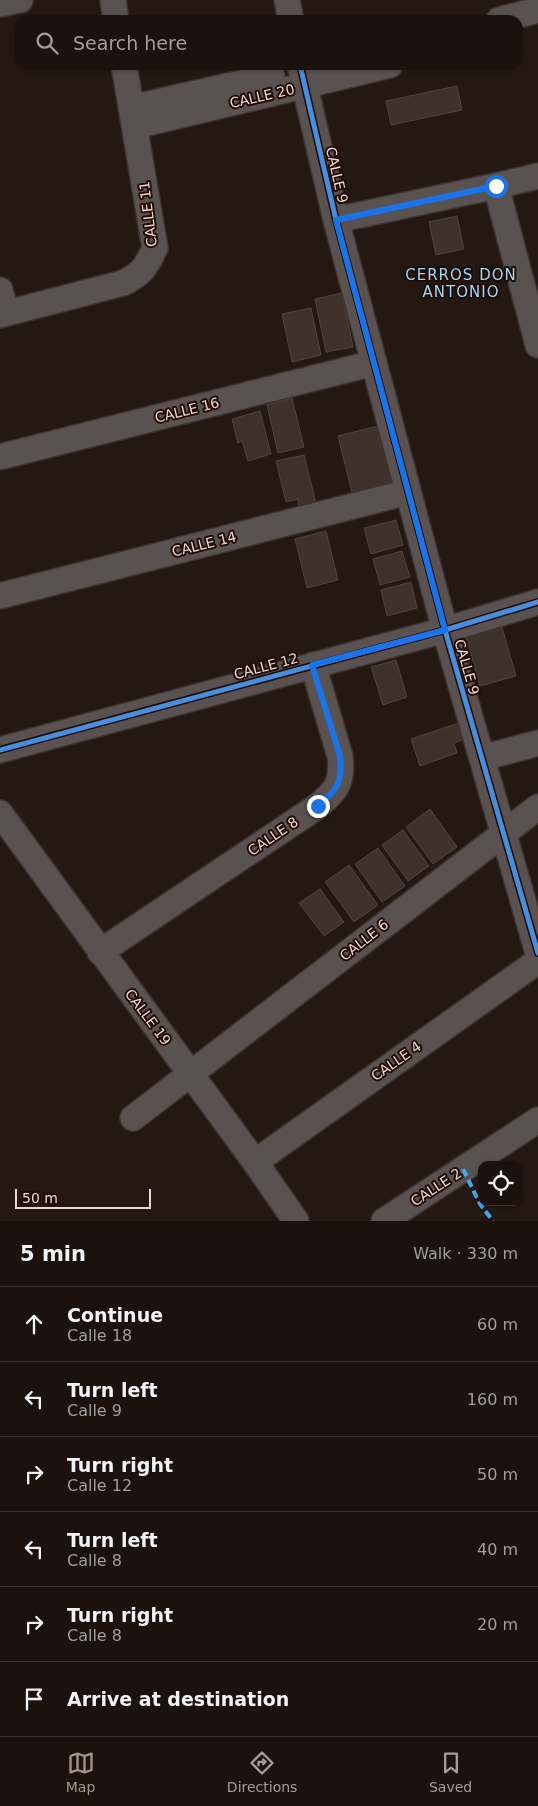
<!DOCTYPE html>
<html lang="en">
<head>
<meta charset="utf-8">
<style>
	:root { --surface:#1b120e; --page:#28201c; --text:#f1f3f6; --muted:#a09e9e; --line:#39322e; --accent:#a5958f }
	body { margin:0; font-family:"DejaVu Sans",sans-serif; background:var(--page); color:var(--text) }
	.controls { position:absolute; right:15px; bottom:15px; display:grid; overflow:hidden; border-radius:10px; box-shadow:0 1px 4px #0004 }
	.controls button { width:45px; height:45px; display:grid; place-items:center; padding:0; border:0; border-bottom:1px solid var(--line); background:var(--surface); color:var(--text); font:25px sans-serif }
	.scale { position:absolute; left:15px; bottom:12px; width:136px; box-sizing:border-box; padding-left:5px; border:2px solid #ead8d2; border-top:0; font-size:14px; line-height:18px; white-space:nowrap; color:#ead8d2; -webkit-text-stroke:4px #210b04; paint-order:stroke }
	.stop { position:absolute; width:15px; height:15px; margin:-11px; border:4px solid #1a73e8; border-radius:50%; background:#fff }
	.stop.end { background:#1a73e8; border-color:#fff; box-shadow:0 1px 5px #0008 }
	.list { margin:0; padding:0; list-style:none }
	h2 { display:flex; justify-content:space-between; align-items:center; height:65px; margin:0; padding:0 20px; font-size:21px }
	h2 small { font-size:16px; font-weight:400; color:var(--muted) }
	.list li { display:grid; grid-template-columns:32px 1fr auto; gap:15px; align-items:center; box-sizing:border-box; height:75px; padding:0 20px; border-top:1px solid var(--line) }
	.list b { display:block; font-size:19px; white-space:nowrap }
	.list p { margin:0; font-size:16px; white-space:nowrap; color:var(--muted) }
	.list em { font-size:16px; font-style:normal; color:var(--muted) }
	.icon { flex:none; width:28px; height:28px; fill:none; stroke:currentColor; stroke-width:2; stroke-linecap:round; stroke-linejoin:round }
	.map { position:relative; flex:none; width:538px; height:1221px; overflow:hidden }
	.search { position:absolute; background:var(--surface); box-shadow:0 1px 4px #0004; left:15px; right:15px; top:15px; height:55px; display:flex; align-items:center; gap:12px; box-sizing:border-box; padding:0 18px; border-radius:15px; color:var(--muted); font-size:19px }
	.sheet { height:515px; background:var(--surface) }
	nav { display:flex; justify-content:space-around; align-items:center; box-sizing:border-box; height:70px; border-top:1px solid var(--line); background:var(--surface); font-size:14px; color:var(--muted) }
	nav a { display:grid; justify-items:center; gap:2px }
	nav .on { color:var(--accent) }
	.map>svg:first-child { display:block }
</style>
</head>
<body>
<div class="map">
<svg width="538" height="1221" viewBox="0 0 538 1221">
	<rect width="100%" height="100%" fill="#241813"/>
	<path fill="#3f312b" stroke="#4f4440" d="M457 86 462 110 391 125 386 101Z
		M457 216 464 249 436 255 429 222Z
		M342 293 353 347 326 352 315 299Z
		M311 308 321 355 292 362 282 314Z
		M292 398 304 447 278 453 267 405Z
		M260 411 271 454 248 461 242 441 238 443 232 419Z
		M378 426 392 483 352 493 338 436Z
		M304 455 316 503 299 507 298 499 286 502 276 461Z
		M396 520 403 545 371 554 364 528Z
		M326 531 338 580 307 588 295 539Z
		M402 551 410 577 380 585 373 559Z
		M411 582 417 608 387 616 381 590Z
		M502 627 516 676 480 686 466 637Z
		M396 660 407 697 383 705 371 667Z
		M459 723 464 739 454 743 457 753 420 766 411 739Z
		M430 809 457 847 433 864 406 827Z
		M403 830 429 866 408 881 382 845Z
		M378 848 405 886 382 902 355 864Z
		M349 865 378 905 354 922 325 882Z
		M320 889 344 922 324 936 299 903Z"/>
	<g fill="none" stroke-linecap="round" stroke-linejoin="round">
		<g stroke="#3e342f" stroke-width="28">
			<path id="minor" d="M113 0 116 20
				M287 0 291 20
				M0 4 20 0
				M499 20 538 10
				M300 65 336 220 445 630 538 953
				M131 108 272 76
				M135 126 390 65
				M496 186 538 345
				M336 220 496 186 538 176
				M0 290 6 313
				M0 315 123 283C142 274 146 267 155 248L124 65
				M0 457 374 363
				M0 596 408 492
				M0 750 445 630 538 602
				M482 758 538 743
				M0 813 255 1162 296 1221
				M100 952 318 806C337 790 343 782 340 756L313 665
				M133 1118 538 807
				M255 1162 538 961
				M384 1221 538 1120"/>
		</g>
		<use href="#minor" stroke="#595251" stroke-width="25"/>
		<path stroke="#3fa9f5" stroke-width="4" stroke-dasharray="8 4" stroke-linecap="butt" d="M463 1169 480 1204 493 1221"/>
		<g stroke="#210b04" stroke-width="8">
			<path id="cycleway" d="M300 65 336 220 445 630 538 953
				M0 750 445 630 538 602"/>
		</g>
		<use href="#cycleway" stroke="#468fdf" stroke-width="5"/>
	</g>
	<g fill="none" stroke-linecap="round" stroke-linejoin="round">
		<path stroke="#1a73e8" stroke-width="6" d="M318 806C337 790 343 782 340 756L312 665 445 630 336 220 496 186"/>
	</g>
	<g text-anchor="middle" stroke-width="4" stroke-linejoin="round" paint-order="stroke">
		<g font-size="14" fill="#ead8d2" stroke="#210b04">
			<text transform="translate(262 96) rotate(-13)" y="5">CALLE 20</text>
			<text transform="translate(337 175) rotate(77)" y="5">CALLE 9</text>
			<text transform="translate(148 214) rotate(-97)" y="5">CALLE 11</text>
			<text transform="translate(187 410) rotate(-14)" y="5">CALLE 16</text>
			<text transform="translate(204 544) rotate(-14)" y="5">CALLE 14</text>
			<text transform="translate(266 666) rotate(-15)" y="5">CALLE 12</text>
			<text transform="translate(467 667) rotate(74)" y="5">CALLE 9</text>
			<text transform="translate(273 836) rotate(-34)" y="5">CALLE 8</text>
			<text transform="translate(364 940) rotate(-38)" y="5">CALLE 6</text>
			<text transform="translate(148 1017) rotate(53)" y="5">CALLE 19</text>
			<text transform="translate(396 1061) rotate(-35)" y="5">CALLE 4</text>
			<text transform="translate(436 1187) rotate(-33)" y="5">CALLE 2</text>
		</g>
		<g font-size="15" letter-spacing="1" fill="#9ad9fb" stroke="#210b04">
			<text x="461" y="280">CERROS DON<tspan x="461" dy="17">ANTONIO</tspan></text>
		</g>
	</g>
</svg>
<div class="controls">
<button><svg class="icon" aria-label="locate" viewBox="0 0 24 24"><circle cx="12" cy="12" r="6"/><path d="M12 2v4M12 18v4M2 12h4M18 12h4"/></svg></button>
</div>
<div class="scale">50 m</div>
<div class="stop" style="left:496px;top:186px"></div>
<div class="stop end" style="left:318px;top:806px"></div>
<div class="search"><svg class="icon" aria-label="search" viewBox="0 0 24 24"><circle cx="10" cy="10" r="6"/><path d="M15 15l6 6"/></svg>Search here</div>
</div>
<section class="sheet">
<h2>5 min<small>Walk · 330 m</small></h2>
<ul class="list">
<li><svg class="icon" aria-label="ahead" viewBox="0 0 24 24"><path d="M12 20V5M6 11l6-6 6 6"/></svg><div><b>Continue</b><p>Calle 18</p></div><em>60 m</em></li>
<li><svg class="icon" aria-label="left" viewBox="0 0 24 24"><path d="M17 20v-9H6M10 6l-5 5 5 5"/></svg><div><b>Turn left</b><p>Calle 9</p></div><em>160 m</em></li>
<li><svg class="icon" aria-label="right" viewBox="0 0 24 24"><path d="M7 20v-9h11M14 6l5 5-5 5"/></svg><div><b>Turn right</b><p>Calle 12</p></div><em>50 m</em></li>
<li><svg class="icon" aria-label="left" viewBox="0 0 24 24"><path d="M17 20v-9H6M10 6l-5 5 5 5"/></svg><div><b>Turn left</b><p>Calle 8</p></div><em>40 m</em></li>
<li><svg class="icon" aria-label="right" viewBox="0 0 24 24"><path d="M7 20v-9h11M14 6l5 5-5 5"/></svg><div><b>Turn right</b><p>Calle 8</p></div><em>20 m</em></li>
<li><svg class="icon" aria-label="arrive" viewBox="0 0 24 24"><path d="M6 21V4h12l-3 4 3 4H6"/></svg><div><b>Arrive at destination</b></div></li>
</ul>
</section>
<nav>
<a class="on"><svg class="icon" aria-label="map" viewBox="0 0 24 24"><path d="M3 6l6-2 6 2 6-2v14l-6 2-6-2-6 2zM9 4v14M15 6v14"/></svg>Map</a>
<a><svg class="icon" aria-label="directions" viewBox="0 0 24 24"><path d="M12 3l9 9-9 9-9-9zM9 14v-3h6M13 9l2 2-2 2"/></svg>Directions</a>
<a><svg class="icon" aria-label="saved" viewBox="0 0 24 24"><path d="M7 4h10v16l-5-4-5 4z"/></svg>Saved</a>
</nav>
</body>
</html>
